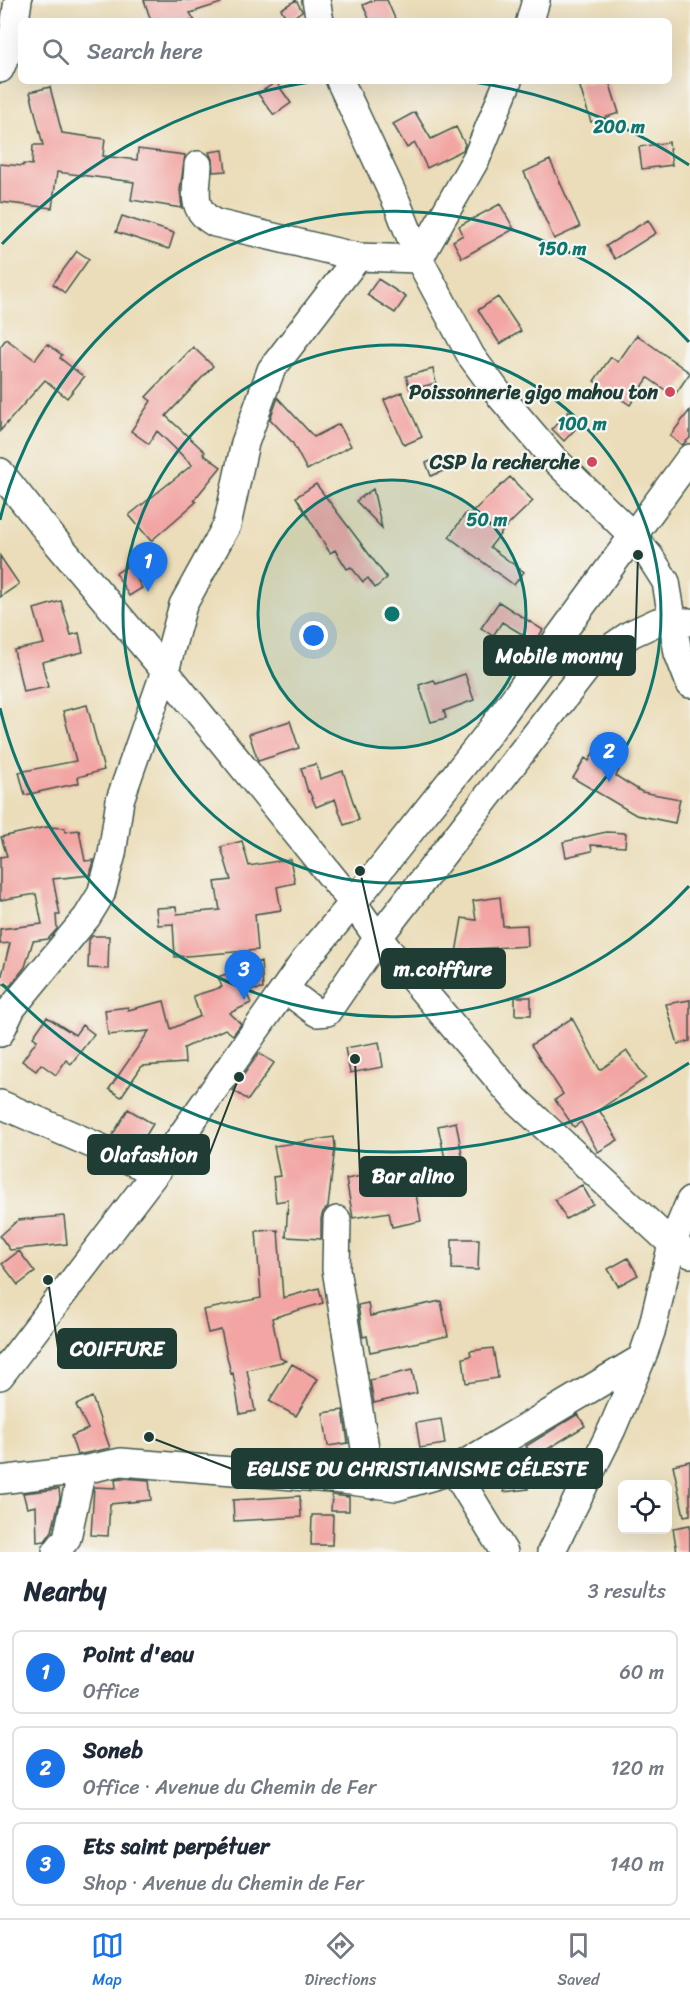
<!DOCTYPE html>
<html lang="en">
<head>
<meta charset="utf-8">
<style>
	:root { --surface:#fff; --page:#f6f6f7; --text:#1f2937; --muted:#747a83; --line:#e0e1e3; --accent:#1a73e8 }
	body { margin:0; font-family:Sriracha,sans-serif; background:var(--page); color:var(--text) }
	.controls { position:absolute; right:18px; bottom:18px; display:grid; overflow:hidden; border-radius:9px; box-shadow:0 6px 24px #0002 }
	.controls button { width:54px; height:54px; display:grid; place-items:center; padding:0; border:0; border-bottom:2px solid var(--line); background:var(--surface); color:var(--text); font:30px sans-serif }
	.you { position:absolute; left:314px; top:636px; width:21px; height:21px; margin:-15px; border:4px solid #fff; border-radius:50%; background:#1a73e8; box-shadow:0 0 0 9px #1a73e833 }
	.badge { display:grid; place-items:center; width:39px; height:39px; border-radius:50%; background:var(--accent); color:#fff; font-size:20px; font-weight:700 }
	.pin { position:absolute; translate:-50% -50px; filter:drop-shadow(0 2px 3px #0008) }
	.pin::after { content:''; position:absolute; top:32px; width:21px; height:18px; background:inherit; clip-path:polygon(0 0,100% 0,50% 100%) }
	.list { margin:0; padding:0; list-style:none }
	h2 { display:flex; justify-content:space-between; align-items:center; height:78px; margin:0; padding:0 24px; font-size:26px }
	h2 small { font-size:20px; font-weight:400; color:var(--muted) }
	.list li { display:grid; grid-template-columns:39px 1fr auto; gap:18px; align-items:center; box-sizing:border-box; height:84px; margin:0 12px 12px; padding:0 12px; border:2px solid var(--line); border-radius:9px }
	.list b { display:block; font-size:22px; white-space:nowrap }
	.list p { margin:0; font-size:20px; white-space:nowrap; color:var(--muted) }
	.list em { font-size:20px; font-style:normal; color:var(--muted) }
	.icon { flex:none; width:33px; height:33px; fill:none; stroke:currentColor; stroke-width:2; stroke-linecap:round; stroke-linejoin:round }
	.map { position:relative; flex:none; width:690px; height:1552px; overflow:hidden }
	.search { position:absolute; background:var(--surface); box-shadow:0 6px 24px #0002; left:18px; right:18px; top:18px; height:66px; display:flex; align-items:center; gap:15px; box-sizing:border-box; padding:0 21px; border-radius:9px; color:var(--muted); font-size:22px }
	.sheet { height:366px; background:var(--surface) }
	nav { display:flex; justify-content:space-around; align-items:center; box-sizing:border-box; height:84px; border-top:2px solid var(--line); background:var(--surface); font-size:16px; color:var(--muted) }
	nav a { display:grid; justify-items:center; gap:3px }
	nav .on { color:var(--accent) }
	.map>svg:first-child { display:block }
</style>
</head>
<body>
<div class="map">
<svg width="690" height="1552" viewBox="0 0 690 1552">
	<rect width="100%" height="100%" fill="#f6f6f2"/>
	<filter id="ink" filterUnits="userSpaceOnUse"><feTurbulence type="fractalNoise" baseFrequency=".0167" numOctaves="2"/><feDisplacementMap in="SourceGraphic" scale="12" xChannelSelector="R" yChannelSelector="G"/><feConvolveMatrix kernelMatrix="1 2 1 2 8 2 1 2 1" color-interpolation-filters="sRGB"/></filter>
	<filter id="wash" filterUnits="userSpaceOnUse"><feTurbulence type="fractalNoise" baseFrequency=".008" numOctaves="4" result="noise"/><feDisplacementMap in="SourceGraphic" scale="24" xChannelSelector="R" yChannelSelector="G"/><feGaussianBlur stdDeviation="1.35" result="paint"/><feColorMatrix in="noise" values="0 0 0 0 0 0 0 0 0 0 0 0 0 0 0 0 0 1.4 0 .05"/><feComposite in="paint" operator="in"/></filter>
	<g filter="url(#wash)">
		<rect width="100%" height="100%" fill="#ebddb9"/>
		<g id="blocks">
			<path fill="#f2a5a3" d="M144 0H221V3L190 13 195 21H151Z
				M296 0 302 11 288 21 281 9Z
				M374 0H387L396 21H370L363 5Z
				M578 81H609L619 113 591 122Z
				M276 82 291 103 274 115 258 94Z
				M50 87 62 133 105 139 103 156 137 160 138 149 185 155 180 190 182 208 131 200 134 182 57 172 52 208 0 202V164L23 166V164L32 165 33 145H43L30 92Z
				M415 112 431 139 456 127 465 144 463 150 427 168 415 143 407 148 393 124Z
				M669 142 672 165 642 169 639 147Z
				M223 150 226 171 213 172 212 159 209 152Z
				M550 160 580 227 554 239 524 172Z
				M500 204 514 229 462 258 453 241 463 235 459 226Z
				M122 216 174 233 169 249 116 232Z
				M648 220 656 233 615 259 606 246Z
				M77 251 89 259 65 293 53 284Z
				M378 279 406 297 395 313 367 295Z
				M498 297 521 331 500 344 478 310Z
				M637 335 690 373 674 396 648 378 630 405 594 381 611 357 618 362Z
				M6 339 35 360 47 344 62 355 60 358 84 377 67 398 45 380 0 431V347Z
				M193 347 213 366 166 416 205 452 203 454 221 467 194 500 196 502 151 541 129 515 192 465 157 431 149 444 131 431 151 401 146 397Z
				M433 369 436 383 410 390 406 376Z
				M402 392 422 437 404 445 384 400Z
				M278 398 314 437 339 424 351 446 307 470 292 442 270 419Z
				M690 410V438L682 445 670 436Z
				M569 411 581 423 564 441 552 429Z
				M441 457 446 470 431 476 426 463Z
				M510 477 533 501 505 528 490 547 524 572 514 585 449 537 466 513 469 515Z
				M316 484 387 578 375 588 368 578 363 582 351 567 347 569 335 550 330 553 296 497Z
				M373 489 382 528 356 501Z
				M0 556 19 584 0 597Z
				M129 565 142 588 129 596 116 573Z
				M61 601 71 635 79 633 83 652 42 662 48 687 23 692 14 650 44 644 34 609Z
				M499 602 543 630 535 642 502 622 493 636 481 628Z
				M465 674 474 700 444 711 446 718 431 722 419 685 434 680 436 684Z
				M87 705 104 770 78 777 79 783 25 795 19 772 76 761 63 711Z
				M290 721 299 748 258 761 249 734Z
				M601 737 629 750 616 776 642 792 680 799 675 823 636 815 573 778 585 758 589 761Z
				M316 764 320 779 343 771 359 820 344 825 335 799 316 807 309 791 308 792 301 768Z
				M46 827 65 828V832L79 830 85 861 94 860 90 875 53 879 60 915H56L57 929 48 939 33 941 25 967 10 986 0 983 10 943 0 944V929L42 924 36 894 0 900V857L7 856 1 837Z
				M606 832 626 833 625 847 591 845 592 851 566 857 563 842Z
				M242 841 249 866 290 859 295 883 277 887 281 910 255 914 258 950 175 957 173 924 158 925 156 908 176 907 177 914 220 910 215 882 231 880 221 847Z
				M500 897 503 926 527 925 528 946 472 949 467 974 453 971 462 918 476 920 473 901Z
				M92 936H109L108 969 88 968 89 940Z
				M261 961 263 989 245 990 251 1003 230 1013 241 1024 233 1035 225 1029 184 1048 185 1063 142 1066 121 1097 109 1089 149 1031 108 1035 105 1010 128 1007V1010L164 1001 171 1029 200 1016 193 996 222 987 218 977Z
				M515 997H531V1015H515Z
				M690 1000V1041L678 1044 666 1004Z
				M47 1017 75 1035 82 1025 94 1034 71 1064 66 1060 56 1075 41 1064 36 1071 22 1061 37 1040 33 1037Z
				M572 1018 600 1070 627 1051 646 1078 599 1110 618 1140 598 1152 581 1122 574 1127 555 1100 563 1094 531 1045Z
				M379 1042 383 1067 350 1073 345 1048Z
				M259 1053 274 1063 248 1100 233 1090Z
				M128 1109 153 1124 139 1147 112 1136Z
				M456 1122 464 1165 447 1168 438 1126Z
				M334 1137 335 1147 328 1207 323 1212 321 1219V1239L286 1237 288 1200 276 1202 273 1177 280 1176 274 1146Z
				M362 1176 364 1189 413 1179 421 1221 392 1227 389 1212 353 1218 346 1179Z
				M582 1185 593 1204 566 1219 555 1199Z
				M64 1216 67 1244 10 1250 0 1236 18 1220Z
				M278 1230 283 1298 319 1288 323 1303 272 1318 280 1358 286 1361 247 1370 255 1411 240 1414 233 1373 231 1374 221 1330 208 1333 203 1310 261 1298 256 1231Z
				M452 1239H479L478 1270 452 1269Z
				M19 1251 35 1272 18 1285 2 1264Z
				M628 1258 638 1275 618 1286 608 1269Z
				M441 1301 448 1336 370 1352 367 1336 363 1337 358 1305 368 1303 370 1316Z
				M493 1348 498 1378 466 1383 463 1358 471 1356 470 1351Z
				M292 1364 318 1379 296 1416 269 1401Z
				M412 1370 417 1393 374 1403 370 1380Z
				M92 1397 110 1448 77 1455 71 1436 88 1429 76 1405Z
				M343 1410 348 1443 328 1446 323 1413Z
				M578 1414 585 1426 525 1463 528 1489 504 1492 500 1461 519 1450 528 1449 526 1446Z
				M441 1419 445 1444 420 1448 416 1423Z
				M690 1461V1515L684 1516 673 1465Z
				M122 1478 149 1480 151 1500 110 1504 108 1536 91 1535 94 1487 116 1488 115 1479Z
				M59 1489 60 1498 52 1531 45 1541 37 1542 36 1506 27 1508 23 1493Z
				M332 1495 349 1497V1511H331Z
				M300 1496 301 1517 234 1521 233 1500Z
				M312 1515H333L332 1545H311Z
				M690 1525V1552H677L673 1528Z"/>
		</g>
	</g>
	<g filter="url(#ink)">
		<use href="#blocks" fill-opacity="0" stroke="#3e5548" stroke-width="1.5"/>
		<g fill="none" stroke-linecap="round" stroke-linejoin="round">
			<g stroke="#3e5548" stroke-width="30">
				<path id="minor" d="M316 0 320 21
					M530 21 536 0
					M0 69 12 42 18 0
					M340 81 397 203 419 259 471 356 501 397 553 458 632 535 650 557 666 582 678 653 690 684
					M198 165C197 191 189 209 215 223L358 257 419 259 477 157 508 81
					M0 472 52 537 165 671 353 903 378 938 516 1100 672 1244 690 1254
					M285 989 317 1013 327 1012 378 938 594 659 631 634 657 622H690
					M0 1033 12 1008 87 917 101 894 112 854 120 800 165 671 183 605 227 525 245 443 271 370 358 257
					M0 1104 156 1172
					M337 1220 336 1269 371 1485
					M0 1376 156 1172 305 960 353 903 488 734 690 458
					M454 1470 504 1552
					M0 1480 82 1470 121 1462 343 1480 396 1487 454 1470 642 1358
					M56 1552 67 1538 82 1470
					M551 1552 612 1429 642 1358 652 1329 672 1244 690 1201"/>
			</g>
			<use href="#minor" stroke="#fff" stroke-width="27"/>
		</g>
	</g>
	<circle cx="392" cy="614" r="134" fill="#0f766e" fill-opacity=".12"/>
	<g fill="none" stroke="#0f766e" stroke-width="3">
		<circle cx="392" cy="614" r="134"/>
		<circle cx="392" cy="614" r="269"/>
		<path d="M689 886A403 403 0 0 1 0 708M0 520A403 403 0 0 1 689 342"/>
		<path d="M689 1063A538 538 0 0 1 2 984M2 244A538 538 0 0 1 317 81M467 81A538 538 0 0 1 689 165"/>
	</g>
	<g fill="#d1495b" stroke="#f6f6f2" stroke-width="2">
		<circle cx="670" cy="392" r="6"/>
		<circle cx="592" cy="462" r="6"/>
	</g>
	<g text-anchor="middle" stroke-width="4.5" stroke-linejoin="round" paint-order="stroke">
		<g font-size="20" font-weight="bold" fill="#1f3d34" stroke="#f6f6f2" text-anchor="end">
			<text x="658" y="399">Poissonnerie gigo mahou ton</text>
			<text x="580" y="469">CSP la recherche</text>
		</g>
	</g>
	<circle cx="392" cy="614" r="9" fill="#0f766e" stroke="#f6f6f2" stroke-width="3"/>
	<g font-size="18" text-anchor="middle" font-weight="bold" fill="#0f766e" stroke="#f6f6f2" stroke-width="4.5" stroke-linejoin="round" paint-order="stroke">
		<text x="619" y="133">200 m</text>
		<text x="562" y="255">150 m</text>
		<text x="582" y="430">100 m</text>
		<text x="487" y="526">50 m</text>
	</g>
	<path fill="none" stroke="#1f3d34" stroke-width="2" d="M638 555L635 655M360 871L382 968M239 1077L209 1155M355 1059L360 1176M48 1280L58 1348M149 1437L232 1469"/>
	<g fill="#1f3d34" stroke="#f6f6f2" stroke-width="2">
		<circle cx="638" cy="555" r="6"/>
		<circle cx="360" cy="871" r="6"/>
		<circle cx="239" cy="1077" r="6"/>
		<circle cx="355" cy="1059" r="6"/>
		<circle cx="48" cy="1280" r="6"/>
		<circle cx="149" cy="1437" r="6"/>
	</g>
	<g fill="#1f3d34" stroke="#1f3d34" stroke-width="2">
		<rect x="484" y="636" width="151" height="39" rx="6"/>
		<rect x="382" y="949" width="123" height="39" rx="6"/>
		<rect x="88" y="1135" width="121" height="39" rx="6"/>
		<rect x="360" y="1157" width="106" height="39" rx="6"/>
		<rect x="58" y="1329" width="118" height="39" rx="6"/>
		<rect x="232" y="1449" width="370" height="39" rx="6"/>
	</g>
	<g font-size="21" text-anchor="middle" font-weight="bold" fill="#fff">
		<text x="559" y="663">Mobile monny</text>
		<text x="443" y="976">m.coiffure</text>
		<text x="149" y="1162">Olafashion</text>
		<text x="413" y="1183">Bar alino</text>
		<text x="117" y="1356">COIFFURE</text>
		<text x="417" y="1476">EGLISE DU CHRISTIANISME CÉLESTE</text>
	</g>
</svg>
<div class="controls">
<button><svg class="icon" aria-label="locate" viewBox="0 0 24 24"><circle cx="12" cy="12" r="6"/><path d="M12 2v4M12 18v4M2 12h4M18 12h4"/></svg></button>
</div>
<div class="you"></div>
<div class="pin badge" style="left:148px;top:592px">1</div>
<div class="pin badge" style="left:609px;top:782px">2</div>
<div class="pin badge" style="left:244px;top:1000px">3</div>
<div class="search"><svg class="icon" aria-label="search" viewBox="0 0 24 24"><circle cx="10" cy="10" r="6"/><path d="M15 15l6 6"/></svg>Search here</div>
</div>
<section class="sheet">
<h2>Nearby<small>3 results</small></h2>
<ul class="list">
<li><span class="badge">1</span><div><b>Point d'eau</b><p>Office</p></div><em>60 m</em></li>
<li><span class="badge">2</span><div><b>Soneb</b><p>Office · Avenue du Chemin de Fer</p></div><em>120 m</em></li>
<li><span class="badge">3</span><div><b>Ets saint perpétuer</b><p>Shop · Avenue du Chemin de Fer</p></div><em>140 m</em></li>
</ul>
</section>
<nav>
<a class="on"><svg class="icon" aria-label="map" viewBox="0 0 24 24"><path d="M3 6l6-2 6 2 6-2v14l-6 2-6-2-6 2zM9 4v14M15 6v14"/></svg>Map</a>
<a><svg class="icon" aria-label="directions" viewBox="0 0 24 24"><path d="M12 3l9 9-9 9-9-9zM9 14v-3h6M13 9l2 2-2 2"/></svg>Directions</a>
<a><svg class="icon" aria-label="saved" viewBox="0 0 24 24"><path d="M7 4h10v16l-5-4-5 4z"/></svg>Saved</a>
</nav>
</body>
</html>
